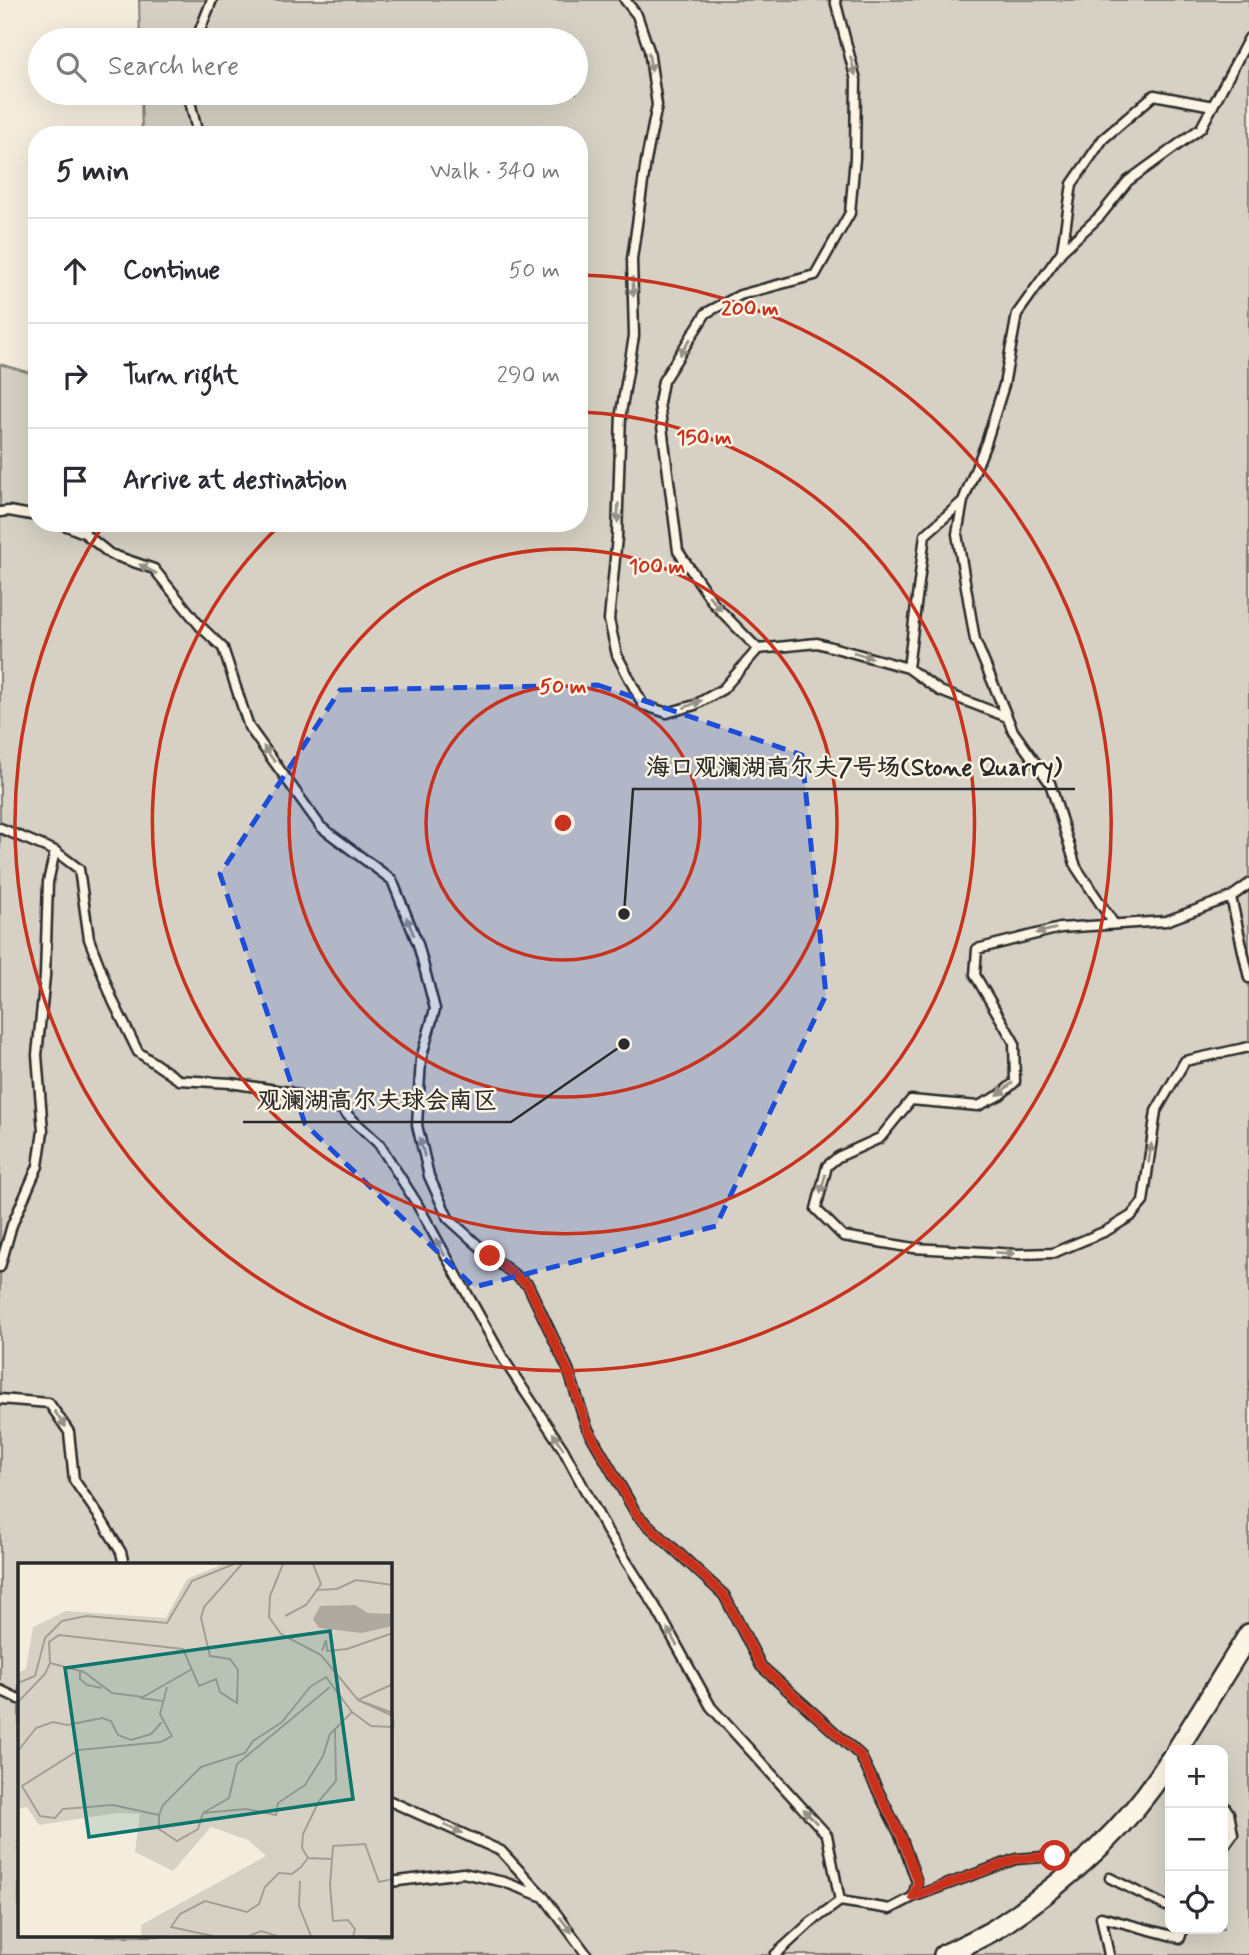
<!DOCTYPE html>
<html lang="en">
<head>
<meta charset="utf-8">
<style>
	:root { --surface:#fff; --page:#f2f2f3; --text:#2b2b33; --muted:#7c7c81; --line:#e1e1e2 }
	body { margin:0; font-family:Mynerve,"LXGW WenKai TC",sans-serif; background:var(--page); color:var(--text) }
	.controls { position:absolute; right:21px; bottom:21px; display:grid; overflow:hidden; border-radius:14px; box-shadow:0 7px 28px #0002 }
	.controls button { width:63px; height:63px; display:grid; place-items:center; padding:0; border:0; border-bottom:2px solid var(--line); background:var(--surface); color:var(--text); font:35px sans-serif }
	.stop { position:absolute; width:21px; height:21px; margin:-16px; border:5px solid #c8321e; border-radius:50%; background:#fff }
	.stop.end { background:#c8321e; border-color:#fff; box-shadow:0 2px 7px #0008 }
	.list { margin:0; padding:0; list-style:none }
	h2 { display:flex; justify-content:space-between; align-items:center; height:91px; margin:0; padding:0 28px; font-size:30px }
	h2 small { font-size:23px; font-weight:400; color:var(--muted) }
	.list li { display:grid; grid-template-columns:46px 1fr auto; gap:21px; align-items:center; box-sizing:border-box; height:105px; padding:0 28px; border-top:2px solid var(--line) }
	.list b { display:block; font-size:26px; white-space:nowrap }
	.list em { font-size:23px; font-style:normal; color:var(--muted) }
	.icon { flex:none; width:38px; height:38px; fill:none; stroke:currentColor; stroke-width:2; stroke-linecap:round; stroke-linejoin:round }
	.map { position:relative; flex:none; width:1249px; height:1955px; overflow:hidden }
	.search { position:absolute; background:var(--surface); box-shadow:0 7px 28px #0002; left:28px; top:28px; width:560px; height:77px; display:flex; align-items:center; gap:18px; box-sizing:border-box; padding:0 24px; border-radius:38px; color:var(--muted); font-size:26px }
	.panel { position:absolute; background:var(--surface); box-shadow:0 7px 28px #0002; left:28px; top:126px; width:560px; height:406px; border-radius:28px }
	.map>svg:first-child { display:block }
</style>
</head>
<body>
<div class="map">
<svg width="1249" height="1955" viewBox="0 0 1249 1955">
	<rect width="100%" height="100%" fill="#f4edde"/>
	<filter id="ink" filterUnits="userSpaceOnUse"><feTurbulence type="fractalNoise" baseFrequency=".0143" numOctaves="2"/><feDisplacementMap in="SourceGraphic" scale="14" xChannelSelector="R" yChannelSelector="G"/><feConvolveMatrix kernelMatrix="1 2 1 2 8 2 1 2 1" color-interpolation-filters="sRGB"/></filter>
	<g filter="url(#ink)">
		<path fill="#d6d1c4" stroke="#807e78" stroke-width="2" fill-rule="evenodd" d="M139 0H1249V1955H0V364L37 375V523H579V135H142L141 93H576V40H140ZM19 1565H390V1936H19ZM1170 1750H1223V1929H1170Z"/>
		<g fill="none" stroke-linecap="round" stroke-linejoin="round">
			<g stroke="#2b2b2b" stroke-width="13">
				<path id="service" d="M625 0 637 15 649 50 657 105 646 161 632 259 634 336 621 413 617 537 609 620 617 655 643 705 667 713 695 705 723 689 758 649 817 643 908 668 940 691 1007 717
					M196 40 212 0
					M188 93 198 135
					M1062 250 1072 184 1103 139 1154 95 1213 106
					M0 512 9 511 37 516
					M59 523 84 533
					M87 523 84 533 110 554 154 569 200 626 223 648 249 727 321 827 392 880 418 944 435 1009 421 1059 417 1125 429 1176 448 1218 490 1256 528 1285 568 1369 587 1428 637 1515 724 1595 761 1666 860 1755 901 1837 917 1882 913 1897 890 1909 840 1901 810 1923 775 1955
					M758 649 714 604 678 551 659 403 663 381 706 313 740 295 815 275 850 213 855 158 856 80 835 0
					M908 668 925 535 963 501
					M0 828 55 851
					M1249 884 1231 897 1166 921 1060 928 977 949 975 975 1014 1042 1015 1082 1000 1095 978 1106 911 1100 880 1138 838 1157 827 1166 816 1209 843 1236 914 1248 1017 1254 1053 1253 1106 1231 1131 1216 1143 1202 1156 1111 1185 1061 1249 1047
					M1231 897 1249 978
					M1114 924 1076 867 1050 783 1013 731 975 640 957 534 963 501 986 443 1004 385 1017 314 1062 251 1100 216 1128 181 1201 128 1249 38
					M0 1267 12 1225 38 1166 43 1131 37 1055 45 976 48 882 55 851 79 869 89 939 113 1001 138 1052 179 1080 230 1083 289 1092 341 1109 379 1144 416 1202 504 1360 563 1449 607 1531 655 1606 711 1707 827 1835 840 1901
					M0 1399 49 1403 69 1432 74 1480 101 1519 121 1552 124 1565
					M0 1690 19 1699
					M390 1801 501 1851 544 1897 587 1955
					M1223 1804 1229 1813 1233 1834 1223 1848
					M1110 1878 1170 1908
					M390 1882 463 1873 504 1882 541 1896
					M913 1897 1016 1859 1055 1856
					M1109 1955 1101 1917 1180 1938 1183 1929"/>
			</g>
			<g stroke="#2b2b2b" stroke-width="24">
				<path id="tertiary" d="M1177 1750 1249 1634
					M944 1955C962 1946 981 1938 997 1928 1064 1884 1128 1828 1170 1760"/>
			</g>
			<use href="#service" stroke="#fcf5e5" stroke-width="8"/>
			<use href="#tertiary" stroke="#fcf5e5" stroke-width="19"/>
		</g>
		<defs><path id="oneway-solid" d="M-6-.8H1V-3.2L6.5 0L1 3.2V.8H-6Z" transform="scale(1.75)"/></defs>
		<g fill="#949088">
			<use href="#oneway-solid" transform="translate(650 62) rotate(81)"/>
			<use href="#oneway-solid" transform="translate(853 66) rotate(75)"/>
			<use href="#oneway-solid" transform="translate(633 287) rotate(88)"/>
			<use href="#oneway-solid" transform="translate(685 347) rotate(123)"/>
			<use href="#oneway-solid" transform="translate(618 513) rotate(92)"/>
			<use href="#oneway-solid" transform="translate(148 569) rotate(-152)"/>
			<use href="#oneway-solid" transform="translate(715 603) rotate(50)"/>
			<use href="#oneway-solid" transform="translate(863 655) rotate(16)"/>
			<use href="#oneway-solid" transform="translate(693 704) rotate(-22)"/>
			<use href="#oneway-solid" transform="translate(269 754) rotate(-126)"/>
			<use href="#oneway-solid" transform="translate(410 926) rotate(-112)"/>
			<use href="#oneway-solid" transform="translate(1046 931) rotate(166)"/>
			<use href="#oneway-solid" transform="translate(1005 1089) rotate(141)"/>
			<use href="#oneway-solid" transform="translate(422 1147) rotate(-104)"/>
			<use href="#oneway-solid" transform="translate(1150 1153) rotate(-82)"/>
			<use href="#oneway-solid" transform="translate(823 1184) rotate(105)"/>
			<use href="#oneway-solid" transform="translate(440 1247) rotate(-118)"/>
			<use href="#oneway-solid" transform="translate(1005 1253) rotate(3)"/>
			<use href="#oneway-solid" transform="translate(60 1419) rotate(55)"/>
			<use href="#oneway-solid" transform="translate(558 1441) rotate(-123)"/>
			<use href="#oneway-solid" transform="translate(672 1637) rotate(-119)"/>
			<use href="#oneway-solid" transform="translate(810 1816) rotate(-132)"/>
			<use href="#oneway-solid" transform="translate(453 1829) rotate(24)"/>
			<use href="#oneway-solid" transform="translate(566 1925) rotate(52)"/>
		</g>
	</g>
	<g fill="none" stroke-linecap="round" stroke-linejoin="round" filter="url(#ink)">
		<path stroke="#c8321e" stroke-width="9" d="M490 1256 528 1285 568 1370 587 1428 637 1515 724 1595 761 1666 860 1755 901 1836 918 1882 913 1897 1016 1859 1055 1856"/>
	</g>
	<path fill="#1d4ed8" fill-opacity="0.2" stroke="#1d4ed8" stroke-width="5" stroke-dasharray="14 9" stroke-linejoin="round" d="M598 685 802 755 826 995 716 1226 474 1287 305 1124 220 874 340 690Z"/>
	<g fill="none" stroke="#c8321e" stroke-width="3.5">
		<circle cx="563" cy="823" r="137"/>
		<circle cx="563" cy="823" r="274"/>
		<path d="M581 412A411 411 0 1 1 280 525"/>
		<path d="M582 275A548 548 0 1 1 103 525"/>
	</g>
	<g transform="translate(18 1563)">
		<rect width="374" height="374" fill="#f4edde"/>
		<path d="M205 1H374V373H124L123 362 248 293 230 277 193 264 155 308 117 289 122 251 99 250 21 262 9 244 0 246V110L8 106 15 64 48 48 148 55 169 16Z" fill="#d6d1c4"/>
		<path d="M337 42 350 50 374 51V63L344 70 301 65 295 56 302 43Z" fill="#afaaa0"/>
		<path fill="none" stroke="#a49f96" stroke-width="2" d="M265 1 252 33 251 54 263 71 303 92 340 137 375 121M295 1 303 21 299 27 319 26 338 17 375 22M267 53 288 42 299 27M304 88 308 77 309 88 329 86 375 70M32 100 66 109 94 130 125 134 174 106M62 107V116L69 122 84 125M0 120 17 113 27 75 44 58 68 53 149 60 174 18 216 1M149 124 142 151 154 173 143 179 61 187 4 223 22 253 37 255 45 246 95 242 141 252 145 242 183 204 227 190 235 178 264 159 292 124 308 114 334 149 353 163 375 164M312 124 219 201 211 235 185 250 228 246 258 252 260 240 287 222 305 193 312 171 334 149M122 135 144 138M0 139 27 111 32 100 31 79 41 72 165 86 181 123 198 116 202 129 219 140 220 107 212 96 192 93 183 55 186 44 224 1M375 150 340 137 375 153M0 188 18 165 35 159 49 162 84 155 93 158 100 172 113 177 133 171 144 159M141 252V266L159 278 180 266 185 250M290 295 313 296M282 318 281 343 293 373M195 373 153 364 162 351 187 338 229 349 241 341 247 324 261 310 274 311 283 304 290 295 284 285 285 271 301 238 318 218 317 166M231 373 243 368 259 373M335 373 337 366 330 357 315 358 312 322 315 283 347 281 361 319 375 316"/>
		<path fill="#0f766e" fill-opacity="0.15" stroke="#0f766e" stroke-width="3.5" d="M312 68 335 236 71 274 47 105Z"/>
		<rect width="374" height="374" fill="none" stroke="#2b2b2b" stroke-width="3.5"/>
	</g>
	<circle cx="563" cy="823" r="10" fill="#c8321e" stroke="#fcf5e5" stroke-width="3.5"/>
	<g font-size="21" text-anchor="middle" font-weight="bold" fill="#c8321e" stroke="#fcf5e5" stroke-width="5" stroke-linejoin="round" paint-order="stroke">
		<text x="750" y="315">200 m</text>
		<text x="704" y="444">150 m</text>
		<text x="657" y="573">100 m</text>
		<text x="563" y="693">50 m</text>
	</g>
	<path fill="none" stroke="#2b2b2b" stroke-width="2.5" d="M624 914L633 789H1075M624 1044L511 1122H243"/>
	<g fill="#2b2b2b" stroke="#fcf5e5" stroke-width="2.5">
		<circle cx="624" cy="914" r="7"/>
		<circle cx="624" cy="1044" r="7"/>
	</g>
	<g font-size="24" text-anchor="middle" font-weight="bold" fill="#2b2b2b" stroke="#fcf5e5" stroke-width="5" stroke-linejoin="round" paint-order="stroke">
		<text x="854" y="775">海口观澜湖高尔夫7号场(Stone Quarry)</text>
		<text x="377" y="1108">观澜湖高尔夫球会南区</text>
	</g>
</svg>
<div class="controls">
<button>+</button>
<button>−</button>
<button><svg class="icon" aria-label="locate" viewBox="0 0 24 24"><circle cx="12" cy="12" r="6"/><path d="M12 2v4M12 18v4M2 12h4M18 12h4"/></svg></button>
</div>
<div class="stop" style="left:1055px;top:1856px"></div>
<div class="stop end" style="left:490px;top:1256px"></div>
<div class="search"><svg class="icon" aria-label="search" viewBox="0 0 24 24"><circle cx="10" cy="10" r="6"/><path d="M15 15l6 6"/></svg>Search here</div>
<section class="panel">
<h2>5 min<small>Walk · 340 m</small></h2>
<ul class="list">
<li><svg class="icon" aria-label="ahead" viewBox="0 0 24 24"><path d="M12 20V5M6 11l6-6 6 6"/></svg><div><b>Continue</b></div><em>50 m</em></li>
<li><svg class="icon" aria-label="right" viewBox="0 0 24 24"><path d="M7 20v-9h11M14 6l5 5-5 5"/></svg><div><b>Turn right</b></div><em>290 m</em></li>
<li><svg class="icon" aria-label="arrive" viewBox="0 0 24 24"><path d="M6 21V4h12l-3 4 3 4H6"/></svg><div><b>Arrive at destination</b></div></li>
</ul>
</section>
</div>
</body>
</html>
